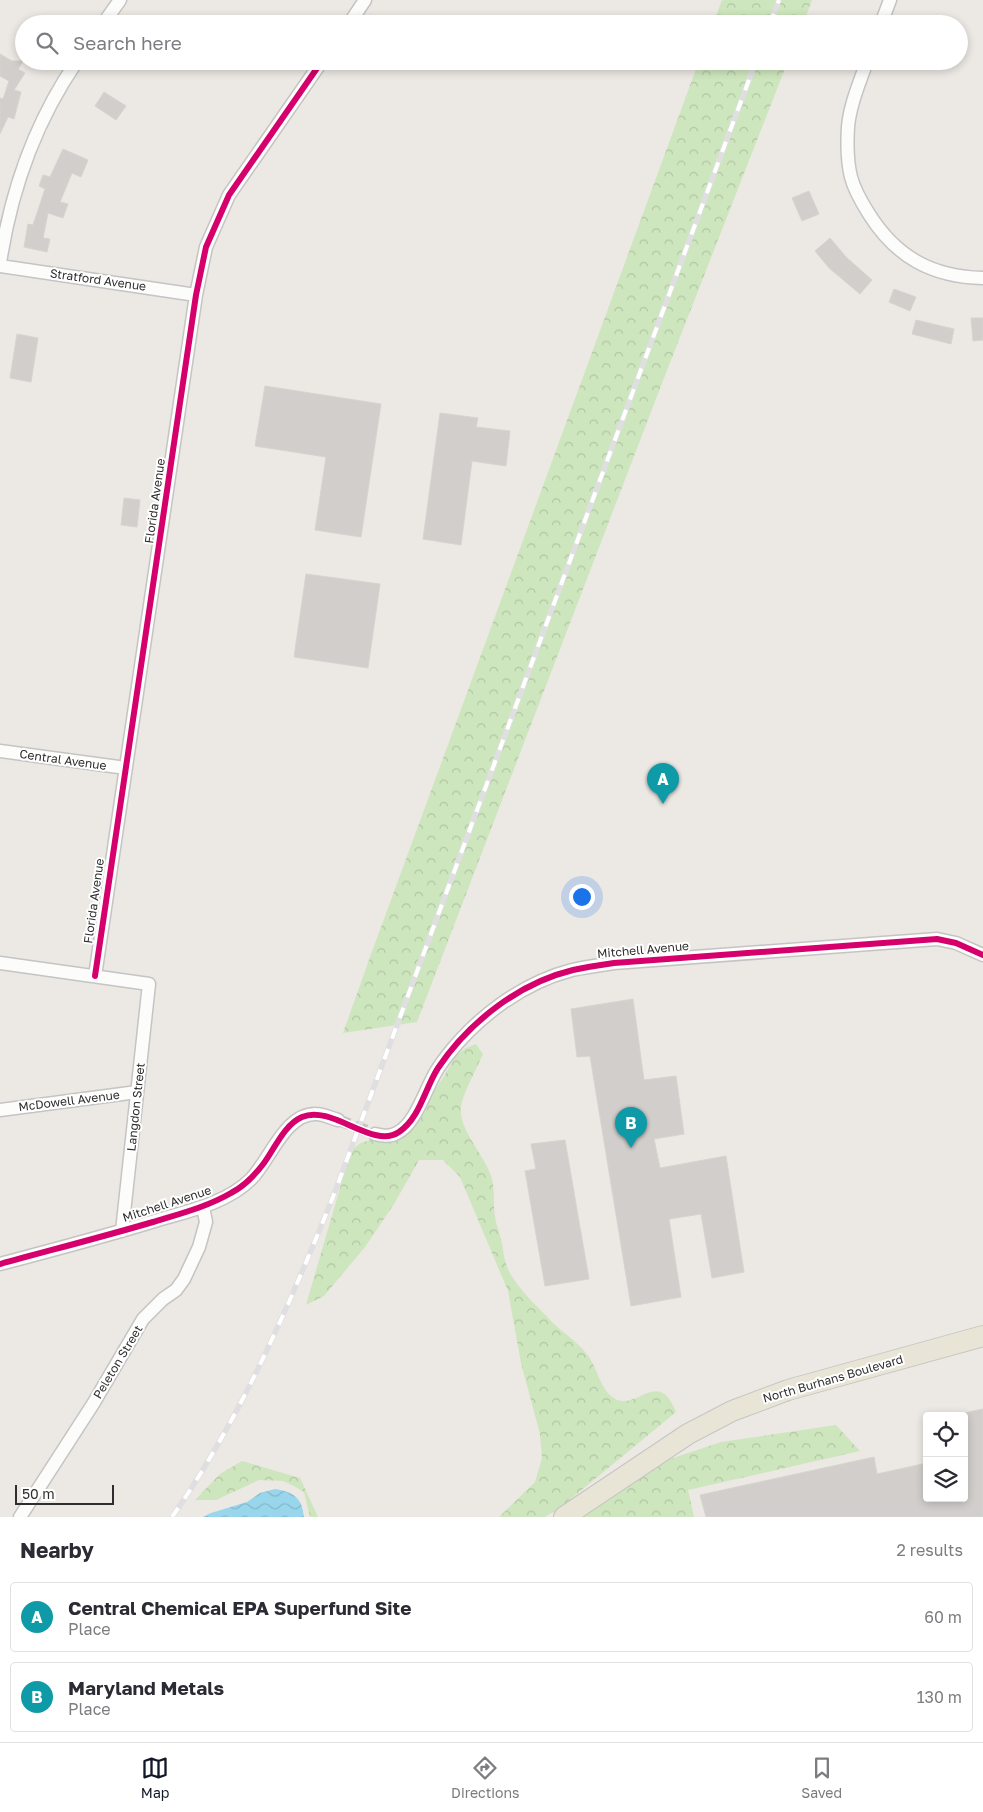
<!DOCTYPE html>
<html lang="en">
<head>
<meta charset="utf-8">
<style>
	:root { --surface:#fff; --page:#f7f7f7; --text:#2b2b33; --muted:#7c7c81; --line:#e1e1e2; --accent:#111827 }
	body { margin:0; font-family:"Golos Text",sans-serif; background:var(--page); color:var(--text) }
	.controls { position:absolute; right:15px; bottom:15px; display:grid; overflow:hidden; border-radius:5px; box-shadow:0 2px 8px #0003 }
	.controls button { width:45px; height:45px; display:grid; place-items:center; padding:0; border:0; border-bottom:1px solid var(--line); background:var(--surface); color:var(--text); font:25px sans-serif }
	.scale { position:absolute; left:15px; bottom:12px; width:99px; box-sizing:border-box; padding-left:5px; border:2px solid #2e2e2e; border-top:0; font-size:14px; line-height:18px; white-space:nowrap; color:#2e2e2e; -webkit-text-stroke:4px #fff; paint-order:stroke }
	.you { position:absolute; left:581px; top:896px; width:18px; height:18px; margin:-12px; border:4px solid #fff; border-radius:50%; background:#1a73e8; box-shadow:0 0 0 8px #1a73e833 }
	.badge { display:grid; place-items:center; width:32px; height:32px; border-radius:50%; background:var(--accent); color:#fff; font-size:16px; font-weight:700 }
	.pin { position:absolute; translate:-50% -41px; filter:drop-shadow(0 1px 2px #0008) }
	.pin::after { content:''; position:absolute; top:26px; width:18px; height:15px; background:inherit; clip-path:polygon(0 0,100% 0,50% 100%) }
	.list { margin:0; padding:0; list-style:none }
	h2 { display:flex; justify-content:space-between; align-items:center; height:65px; margin:0; padding:0 20px; font-size:21px }
	h2 small { font-size:16px; font-weight:400; color:var(--muted) }
	.list li { display:grid; grid-template-columns:32px 1fr auto; gap:15px; align-items:center; box-sizing:border-box; height:70px; margin:0 10px 10px; padding:0 10px; border:1px solid var(--line); border-radius:5px }
	.list b { display:block; font-size:19px; white-space:nowrap }
	.list p { margin:0; font-size:16px; white-space:nowrap; color:var(--muted) }
	.list em { font-size:16px; font-style:normal; color:var(--muted) }
	.icon { flex:none; width:28px; height:28px; fill:none; stroke:currentColor; stroke-width:2; stroke-linecap:round; stroke-linejoin:round }
	.map { position:relative; flex:none; width:983px; height:1517px; overflow:hidden }
	.search { position:absolute; background:var(--surface); box-shadow:0 2px 8px #0003; left:15px; right:15px; top:15px; height:55px; display:flex; align-items:center; gap:12px; box-sizing:border-box; padding:0 18px; border-radius:28px; color:var(--muted); font-size:19px }
	.sheet { height:225px; background:var(--surface) }
	nav { display:flex; justify-content:space-around; align-items:center; box-sizing:border-box; height:70px; border-top:1px solid var(--line); background:var(--surface); font-size:14px; color:var(--muted) }
	nav a { display:grid; justify-items:center; gap:2px }
	nav .on { color:var(--accent) }
	.map>svg:first-child { display:block }
</style>
</head>
<body>
<div class="map">
<svg width="983" height="1517" viewBox="0 0 983 1517">
	<defs>
		<pattern id="forest-crowns" width="20" height="18" patternUnits="userSpaceOnUse" patternTransform="scale(1.25)"><rect width="20" height="18" fill="#cee6be"/><path d="M2 6a3 3 0 1 1 6 0M12 15a3 3 0 1 1 6 0" fill="none" stroke="#b1c6a4"/></pattern>
		<pattern id="water-waves" width="16" height="10" patternUnits="userSpaceOnUse" patternTransform="scale(1.25)"><rect width="16" height="10" fill="#99d6ec"/><path d="M0 5q4-4 8 0t8 0" fill="none" stroke="#84b8cb"/></pattern>
	</defs>
	<rect width="100%" height="100%" fill="#ece8e4"/>
	<path fill="url(#forest-crowns)" d="M722 0H812L803 24H713Z
		M699 61H788L664 378 417 1022 343 1033 370 957Z
		M476 1044 483 1054C477 1068 463 1093 461 1107 458 1130 486 1156 492 1179 495 1191 493 1204 495 1217 496 1224 499 1231 501 1239 504 1253 504 1265 513 1278 523 1294 540 1309 553 1323 565 1334 579 1343 589 1357 598 1370 600 1389 614 1398 636 1413 658 1366 676 1412L561 1507 545 1517H499L535 1482 542 1458 540 1434 521 1363 508 1291 460 1177 443 1160H419L394 1204 365 1247 324 1296 306 1305 351 1150 361 1143 407 1129 443 1078 455 1057 464 1049Z
		M836 1425 860 1451 688 1490 694 1517H582L661 1462 721 1442Z
		M242 1461 300 1478 318 1517H310L304 1492 294 1486 283 1481 259 1480 216 1500H195L220 1474Z"/>
	<path fill="url(#water-waves)" d="M275 1489C293 1492 302 1497 304 1517H203L211 1513 247 1502 260 1493Z"/>
	<path fill="#d1cecb" stroke="#d7d4d0" d="M0 54 12 61H23L18 69 25 73 14 90 21 92 14 119 8 117 0 134V98L3 99 9 81 0 76Z
		M104 92 126 106 116 120 95 106Z
		M63 149 88 160 81 177 72 173 60 202 68 204 63 218 48 213 43 238 50 239 47 252 24 247 28 224 33 225 45 189 39 186 43 175 50 177Z
		M809 191 819 214 802 221 792 198Z
		M830 238 846 257 872 280 860 294 829 268 815 251Z
		M894 289 916 297 910 311 889 302Z
		M971 318H983V340L973 341Z
		M916 320 954 329 951 344 912 334Z
		M17 334 38 338 31 382 10 378Z
		M265 386 381 404 361 537 315 530 326 457 255 446Z
		M440 413 478 418 476 427 510 431 506 466 472 461 461 545 423 539Z
		M124 498 140 500 137 527 121 525Z
		M306 574 380 584 368 668 294 657Z
		M633 999 644 1080 676 1076 684 1134 654 1139 660 1168 726 1156 744 1272 712 1278 701 1214 669 1219 681 1297 631 1306 590 1056 577 1057 571 1009Z
		M565 1140 589 1279 545 1286 525 1171 536 1169 531 1144Z
		M983 1409V1517H706L700 1495 874 1457 877 1474 927 1463V1498H964V1413Z"/>
	<g fill="none" stroke-linecap="round" stroke-linejoin="round">
		<path stroke="#c6c3c0" stroke-width="12" stroke-dasharray="12 6" stroke-linecap="butt" d="M338 1120 375 1134"/>
		<g stroke="#c5c4c5" stroke-width="15">
			<path id="street" d="M103 24 120 0
				M349 24 365 0
				M881 24 890 0
				M867 61C860 82 850 104 848 127 847 143 847 161 851 177 854 189 862 203 869 214 896 257 932 277 983 278
				M0 263C11 190 35 122 77 61
				M0 266 196 295
				M0 751 126 768
				M0 963 149 984 122 1231
				M95 976 196 295 206 247 229 195 322 61
				M0 1110 137 1092
				M375 1134C382 1136 390 1137 397 1133 416 1124 426 1087 437 1070 440 1065 443 1061 446 1057 477 1017 522 983 572 970 586 967 600 965 614 963L937 939 956 943 983 955
				M0 1264C53 1250 106 1236 158 1220 189 1211 227 1203 251 1179 270 1160 285 1113 316 1114 323 1114 331 1118 338 1120
				M20 1517 93 1404 143 1319 163 1299 176 1290 184 1279 199 1247 206 1222 203 1207"/>
		</g>
		<g stroke="#c6c5c4" stroke-width="22">
			<path id="primary" d="M564 1517 688 1434 732 1411 788 1390 983 1336"/>
		</g>
		<use href="#street" stroke="#fcfcfb" stroke-width="12"/>
		<use href="#primary" stroke="#e8e4d6" stroke-width="20"/>
		<g stroke="#dfdfe1" stroke-width="5.5">
			<path id="rail" d="M770 24 779 0
				M172 1517C241 1418 288 1308 333 1197L756 61"/>
		</g>
		<use href="#rail" stroke="#fff" stroke-width="4" stroke-dasharray="11" stroke-linecap="butt"/>
		<g stroke="#fff" stroke-width="9">
			<path id="cycleway" d="M95 976 196 295 206 247 229 195 322 61
				M0 1264C51 1250 102 1237 153 1222 179 1214 207 1207 231 1193 245 1186 255 1175 264 1163 275 1148 284 1125 302 1117 332 1104 373 1150 399 1132 420 1118 425 1088 438 1068 469 1022 519 983 573 970 586 967 600 965 614 963L937 939 956 943 983 955"/>
		</g>
		<use href="#cycleway" stroke="#d6006c" stroke-width="6"/>
	</g>
	<g text-anchor="middle" stroke-width="4" stroke-linejoin="round" paint-order="stroke">
		<g font-size="12" fill="#2e2e2e" stroke="#fff">
			<text transform="translate(98 280) rotate(8)" y="4">Stratford Avenue</text>
			<text transform="translate(155 501) rotate(-82)" y="4">Florida Avenue</text>
			<text transform="translate(63 760) rotate(8)" y="4">Central Avenue</text>
			<text transform="translate(94 901) rotate(-82)" y="4">Florida Avenue</text>
			<text transform="translate(643 950) rotate(-5)" y="4">Mitchell Avenue</text>
			<text transform="translate(69 1101) rotate(-7)" y="4">McDowell Avenue</text>
			<text transform="translate(136 1107) rotate(-84)" y="4">Langdon Street</text>
			<text transform="translate(167 1204) rotate(-18)" y="4">Mitchell Avenue</text>
			<text transform="translate(118 1362) rotate(-59)" y="4">Peleton Street</text>
			<text transform="translate(833 1379) rotate(-16)" y="4">North Burhans Boulevard</text>
		</g>
	</g>
</svg>
<div class="controls">
<button><svg class="icon" aria-label="locate" viewBox="0 0 24 24"><circle cx="12" cy="12" r="6"/><path d="M12 2v4M12 18v4M2 12h4M18 12h4"/></svg></button>
<button><svg class="icon" aria-label="layers" viewBox="0 0 24 24"><path d="M12 4l9 5-9 5-9-5zM3 14l9 5 9-5"/></svg></button>
</div>
<div class="scale">50 m</div>
<div class="you"></div>
<div class="pin badge" style="left:663px;top:804px;background:#0f9aa8">A</div>
<div class="pin badge" style="left:631px;top:1148px;background:#0f9aa8">B</div>
<div class="search"><svg class="icon" aria-label="search" viewBox="0 0 24 24"><circle cx="10" cy="10" r="6"/><path d="M15 15l6 6"/></svg>Search here</div>
</div>
<section class="sheet">
<h2>Nearby<small>2 results</small></h2>
<ul class="list">
<li><span class="badge" style="background:#0f9aa8">A</span><div><b>Central Chemical EPA Superfund Site</b><p>Place</p></div><em>60 m</em></li>
<li><span class="badge" style="background:#0f9aa8">B</span><div><b>Maryland Metals</b><p>Place</p></div><em>130 m</em></li>
</ul>
</section>
<nav>
<a class="on"><svg class="icon" aria-label="map" viewBox="0 0 24 24"><path d="M3 6l6-2 6 2 6-2v14l-6 2-6-2-6 2zM9 4v14M15 6v14"/></svg>Map</a>
<a><svg class="icon" aria-label="directions" viewBox="0 0 24 24"><path d="M12 3l9 9-9 9-9-9zM9 14v-3h6M13 9l2 2-2 2"/></svg>Directions</a>
<a><svg class="icon" aria-label="saved" viewBox="0 0 24 24"><path d="M7 4h10v16l-5-4-5 4z"/></svg>Saved</a>
</nav>
</body>
</html>
